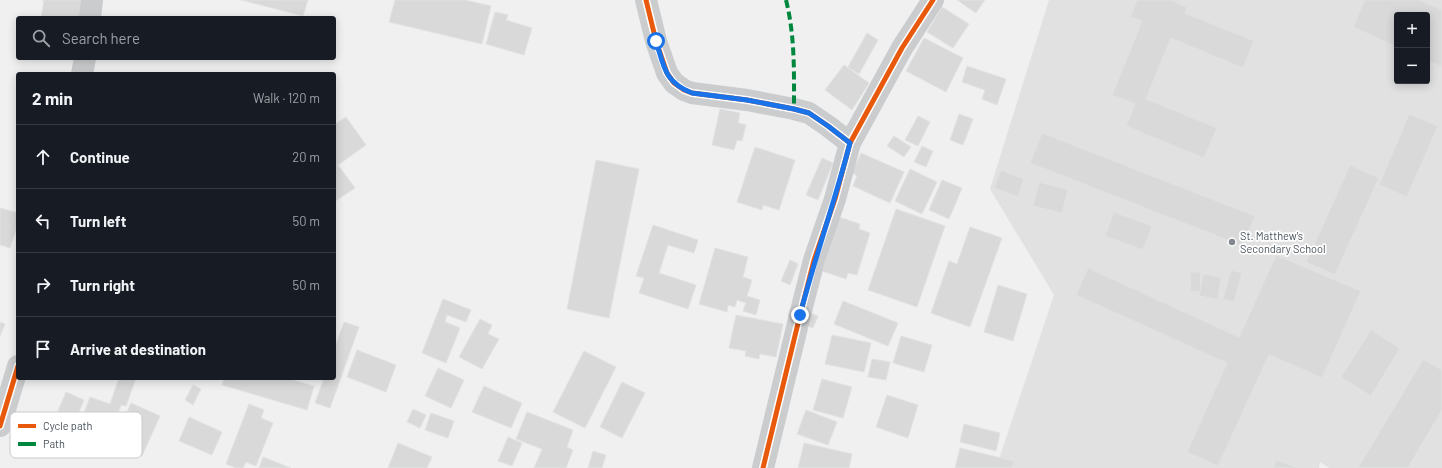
<!DOCTYPE html>
<html lang="en">
<head>
<meta charset="utf-8">
<style>
	:root { --surface:#171b24; --page:#242831; --text:#f1f3f6; --muted:#9ea1a6; --line:#363941 }
	body { margin:0; font-family:Barlow,sans-serif; background:var(--page); color:var(--text) }
	.controls { position:absolute; right:12px; top:12px; display:grid; overflow:hidden; border-radius:4px; box-shadow:0 2px 10px #0003 }
	.controls button { width:36px; height:36px; display:grid; place-items:center; padding:0; border:0; border-bottom:1px solid var(--line); background:var(--surface); color:var(--text); font:20px sans-serif }
	.stop { position:absolute; width:12px; height:12px; margin:-9px; border:3px solid #1a73e8; border-radius:50%; background:#fff }
	.stop.end { background:#1a73e8; border-color:#fff; box-shadow:0 1px 4px #0008 }
	.list { margin:0; padding:0; list-style:none }
	h2 { display:flex; justify-content:space-between; align-items:center; height:52px; margin:0; padding:0 16px; font-size:17px }
	h2 small { font-size:13px; font-weight:400; color:var(--muted) }
	.list li { display:grid; grid-template-columns:26px 1fr auto; gap:12px; align-items:center; box-sizing:border-box; height:64px; padding:0 16px; border-top:1px solid var(--line) }
	.list b { display:block; font-size:15px; white-space:nowrap }
	.list em { font-size:13px; font-style:normal; color:var(--muted) }
	.icon { flex:none; width:22px; height:22px; fill:none; stroke:currentColor; stroke-width:2; stroke-linecap:round; stroke-linejoin:round }
	.map { position:relative; flex:none; width:1442px; height:468px; overflow:hidden }
	.search { position:absolute; background:var(--surface); box-shadow:0 2px 10px #0003; left:16px; top:16px; width:320px; height:44px; display:flex; align-items:center; gap:10px; box-sizing:border-box; padding:0 14px; border-radius:4px; color:var(--muted); font-size:15px }
	.panel { position:absolute; background:var(--surface); box-shadow:0 2px 10px #0003; left:16px; top:72px; width:320px; height:308px; border-radius:4px }
	.map>svg:first-child { display:block }
</style>
</head>
<body>
<div class="map">
<svg width="1442" height="468" viewBox="0 0 1442 468">
	<rect width="100%" height="100%" fill="#f0f0f0"/>
	<path fill="#e2e1e1" fill-rule="evenodd" d="M1049 0H1442V468H1329L1320 462 1319 468H996L1054 295 990 189ZM1397 15H1427V81H1397Z"/>
	<path fill="#d9d9da" stroke="#e1e2e3" d="M42 0H84L80 18H41L44 0Z
		M241 0H308L303 16Z
		M395 0H465L491 6 482 44 389 22Z
		M957 0H985L976 13Z
		M1137 0H1170L1187 7 1185 13 1254 41 1243 68 1171 38 1146 99 1217 128 1204 158 1126 126 1135 104 1112 95 1142 21 1130 17Z
		M1365 0H1420L1442 10V67L1427 60V15H1397V47L1353 27Z
		M942 7 969 24 953 48 927 32Z
		M495 12 508 15 506 20 532 28 524 55 486 44Z
		M867 33 878 40 859 74 848 67Z
		M924 38 963 58 946 92 906 71Z
		M844 65 869 83 852 110 825 90Z
		M967 66 1006 79 997 105 982 99 985 90 962 82Z
		M720 109 740 113 738 123 746 125 742 141 737 140 734 150 712 145Z
		M959 114 973 119 963 145 950 140Z
		M1409 114 1438 126 1407 197 1379 185Z
		M918 116 930 122 918 146 905 140Z
		M346 117 366 145 338 165 355 188 334 202V125Z
		M1042 133 1255 216 1243 246 1030 163Z
		M894 136 911 147 904 157 887 146Z
		M922 146 933 151 926 167 914 162Z
		M755 147 795 160 779 210 763 205 762 210 737 202Z
		M861 153 904 172 890 203 853 186 857 176 852 173Z
		M822 158 833 163 818 200 806 195Z
		M596 160 639 169 609 318 567 309Z
		M1350 165 1379 178 1335 275 1306 262Z
		M910 169 937 182 922 214 895 201Z
		M1001 170 1024 179 1018 197 994 188Z
		M942 180 962 188 949 219 929 210Z
		M1039 182 1068 190 1062 213 1033 206Z
		M0 208 18 213V224L10 248 0 245Z
		M896 209 945 226 917 307 868 290Z
		M1114 212 1152 226 1143 250 1105 236Z
		M839 217 860 224 859 229 870 233 857 275 848 273 846 279 822 271Z
		M653 225 698 240 694 253 668 245 659 273 696 285 688 309 639 293 644 278 636 276Z
		M970 227 1002 238 970 327 931 313 949 261 957 264Z
		M715 248 748 257 743 277 752 280 747 296 760 300 756 315 743 311 746 303 737 300 735 307 728 305 727 312 699 304Z
		M1276 255 1361 291 1322 378 1269 355 1218 466 1187 452 1227 363 1076 295 1088 268 1239 337Z
		M790 260 798 264 790 285 781 281Z
		M1231 270 1242 273 1234 302 1223 299Z
		M1191 272H1201L1200 292 1190 291Z
		M1203 274 1221 277 1218 299 1199 296Z
		M998 285 1027 294 1013 341 984 332Z
		M443 299 471 310 466 322 447 315 445 322 460 328 446 363 422 353Z
		M843 301 898 323 888 346 834 324Z
		M805 311 818 316 813 328 800 323Z
		M736 315 783 324 776 357 760 354 759 359 745 356 746 351 729 348Z
		M480 319 492 325 488 334 499 339 482 369 459 357Z
		M0 322 5 324 0 336Z
		M344 322 359 327 330 408 315 403 324 378H334V350Z
		M1371 330 1400 348 1371 396 1341 377Z
		M832 335 871 343 864 372 825 364Z
		M901 336 932 345 924 372 893 363Z
		M357 350 396 365 386 392 347 377Z
		M584 351 616 367 585 428 553 412Z
		M872 359 890 362 886 380 868 377Z
		M1423 359 1442 370V410L1408 468H1358Z
		M438 368 464 380 451 408 425 396Z
		M119 378H136L126 406 121 405 107 445 76 434 90 397 110 404Z
		M224 378H286L314 386 307 410 222 385Z
		M822 379 852 387 843 418 813 410Z
		M622 382 645 393 622 438 600 427Z
		M193 385 201 389 193 405 185 400Z
		M484 386 522 403 511 428 472 412Z
		M66 392 84 400 70 433 52 425Z
		M887 395 918 405 908 438 876 427Z
		M131 403 160 416 142 456 113 444Z
		M249 404 264 410 261 418 273 423 256 466 246 462 243 468H236L226 464Z
		M413 409 426 415 420 428 407 422Z
		M806 410 837 422 828 445 797 434Z
		M527 412 573 430 567 447 573 450 566 468H534L542 449 516 439Z
		M431 413 454 421 448 438 425 430Z
		M189 417 222 432 212 455 179 441Z
		M964 424 1000 433 996 451 960 442Z
		M508 437 522 443 512 466 498 461Z
		M398 443 432 457 427 468H388Z
		M804 443 852 454 849 468H798Z
		M960 448 1014 461 1012 468H955Z
		M593 451 606 455 602 468H588Z
		M263 457 291 468H259Z
		M1276 460 1299 468H1273Z"/>
	<g fill="none" stroke-linecap="round" stroke-linejoin="round">
		<path stroke="#caccce" stroke-width="22" d="M646 0 656 41 667 73 674 83 684 90 692 93 747 100 794 109 809 113 828 126 850 143
			M90 18 92 0
			M82 74 85 58
			M0 426 18 366
			M763 468 800 315 814 260 835 199 850 143 902 48 933 0"/>
		<path stroke="#00873e" stroke-width="4" stroke-dasharray="8 4" stroke-linecap="butt" d="M786 0C795 36 794 72 794 109"/>
		<g stroke="#fff" stroke-width="8">
			<path id="cycleway" d="M646 0 656 41 667 73 674 83 684 90 692 93 747 100 794 109 809 113 828 126 850 143
				M0 426 18 366
				M763 468 800 315 814 260 835 199 850 143 902 48 933 0"/>
		</g>
		<use href="#cycleway" stroke="#e8590c" stroke-width="5"/>
	</g>
	<g fill="none" stroke-linecap="round" stroke-linejoin="round">
		<path stroke="#1a73e8" stroke-width="5" d="M656 41C664 66 664 82 692 93L747 100 794 109 809 113 828 126 850 143C835 201 815 257 800 315"/>
	</g>
	<circle fill="#83898f" stroke="#fff" stroke-width="1.5" cx="1232" cy="242" r="4"/>
	<g text-anchor="middle" stroke-width="3.5" stroke-linejoin="round" paint-order="stroke">
		<g font-size="11" fill="#48525b" stroke="#fff" text-anchor="start">
			<text x="1240" y="240">St. Matthew's<tspan x="1240" dy="13">Secondary School</tspan></text>
		</g>
	</g>
	<rect x="10" y="412" width="132" height="46" rx="6" fill="#fff" stroke="#c8cbce" stroke-width="1"/>
	<rect x="18" y="424" width="18" height="4" fill="#e8590c"/>
	<rect x="18" y="442" width="18" height="4" fill="#00873e"/>
	<g font-size="11" fill="#48525b">
		<text x="43" y="430">Cycle path</text>
		<text x="43" y="448">Path</text>
	</g>
</svg>
<div class="controls">
<button>+</button>
<button>−</button>
</div>
<div class="stop" style="left:656px;top:41px"></div>
<div class="stop end" style="left:800px;top:315px"></div>
<div class="search"><svg class="icon" aria-label="search" viewBox="0 0 24 24"><circle cx="10" cy="10" r="6"/><path d="M15 15l6 6"/></svg>Search here</div>
<section class="panel">
<h2>2 min<small>Walk · 120 m</small></h2>
<ul class="list">
<li><svg class="icon" aria-label="ahead" viewBox="0 0 24 24"><path d="M12 20V5M6 11l6-6 6 6"/></svg><div><b>Continue</b></div><em>20 m</em></li>
<li><svg class="icon" aria-label="left" viewBox="0 0 24 24"><path d="M17 20v-9H6M10 6l-5 5 5 5"/></svg><div><b>Turn left</b></div><em>50 m</em></li>
<li><svg class="icon" aria-label="right" viewBox="0 0 24 24"><path d="M7 20v-9h11M14 6l5 5-5 5"/></svg><div><b>Turn right</b></div><em>50 m</em></li>
<li><svg class="icon" aria-label="arrive" viewBox="0 0 24 24"><path d="M6 21V4h12l-3 4 3 4H6"/></svg><div><b>Arrive at destination</b></div></li>
</ul>
</section>
</div>
</body>
</html>
